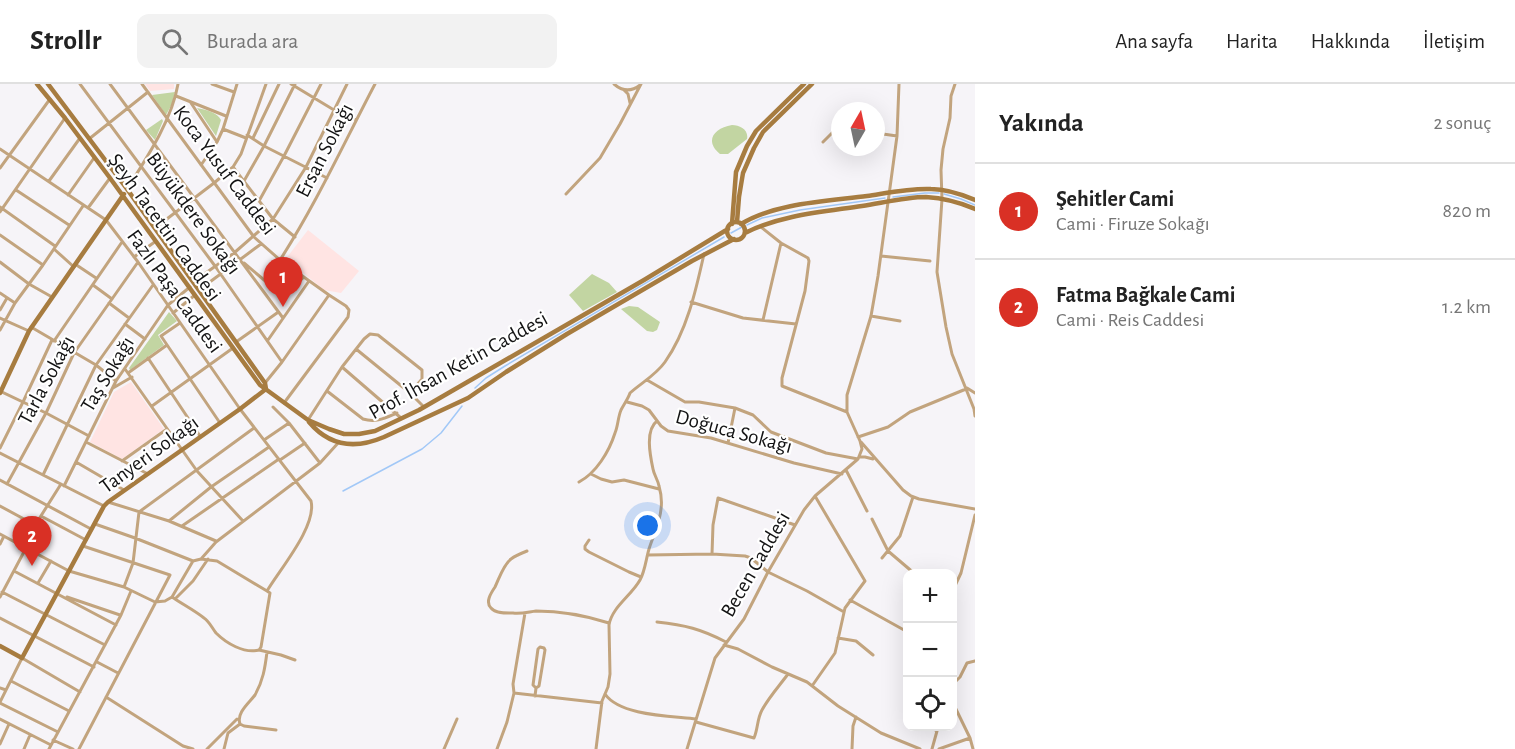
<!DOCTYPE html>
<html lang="tr">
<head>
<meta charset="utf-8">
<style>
	:root { --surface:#fff; --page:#f2f2f2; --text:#222; --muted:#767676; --line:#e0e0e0; --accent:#d93025 }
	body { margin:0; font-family:"Alegreya Sans",sans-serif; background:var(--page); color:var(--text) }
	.controls { position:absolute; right:18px; bottom:18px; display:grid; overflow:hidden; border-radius:12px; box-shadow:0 6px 24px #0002 }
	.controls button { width:54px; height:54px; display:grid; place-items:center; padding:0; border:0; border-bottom:2px solid var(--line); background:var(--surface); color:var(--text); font:30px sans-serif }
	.compass { position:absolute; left:831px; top:18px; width:54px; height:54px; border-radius:50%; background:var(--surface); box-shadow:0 6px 24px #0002; rotate:9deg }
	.you { position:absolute; left:648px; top:442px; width:21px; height:21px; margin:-15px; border:4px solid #fff; border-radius:50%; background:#1a73e8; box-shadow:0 0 0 9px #1a73e833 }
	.badge { display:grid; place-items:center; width:39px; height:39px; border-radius:50%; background:var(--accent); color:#fff; font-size:20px; font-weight:700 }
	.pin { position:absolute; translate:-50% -50px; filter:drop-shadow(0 2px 3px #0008) }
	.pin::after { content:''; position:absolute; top:32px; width:21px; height:18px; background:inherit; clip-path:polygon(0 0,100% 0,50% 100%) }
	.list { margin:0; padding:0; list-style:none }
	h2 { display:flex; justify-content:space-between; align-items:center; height:78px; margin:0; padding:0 24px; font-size:26px }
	h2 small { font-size:20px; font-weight:400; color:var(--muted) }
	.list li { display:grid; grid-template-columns:39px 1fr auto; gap:18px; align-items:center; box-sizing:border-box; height:96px; padding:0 24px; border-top:2px solid var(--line) }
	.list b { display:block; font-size:22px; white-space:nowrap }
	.list p { margin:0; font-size:20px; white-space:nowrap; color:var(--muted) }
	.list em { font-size:20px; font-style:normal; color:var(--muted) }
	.icon { flex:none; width:33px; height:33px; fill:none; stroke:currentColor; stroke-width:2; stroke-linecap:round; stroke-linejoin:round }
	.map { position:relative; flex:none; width:975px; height:665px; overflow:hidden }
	header { display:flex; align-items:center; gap:36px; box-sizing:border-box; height:84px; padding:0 30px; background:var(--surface); border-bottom:2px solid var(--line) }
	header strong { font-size:28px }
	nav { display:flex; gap:33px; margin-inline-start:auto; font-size:21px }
	.search { width:420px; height:54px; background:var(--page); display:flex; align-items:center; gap:15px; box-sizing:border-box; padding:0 21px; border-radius:12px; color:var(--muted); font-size:22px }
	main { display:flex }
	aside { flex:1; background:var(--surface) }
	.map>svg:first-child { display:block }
</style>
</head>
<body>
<header>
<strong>Strollr</strong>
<div class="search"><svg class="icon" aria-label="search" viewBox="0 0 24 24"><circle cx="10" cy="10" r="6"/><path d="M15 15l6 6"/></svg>Burada ara</div>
<nav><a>Ana sayfa</a><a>Harita</a><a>Hakkında</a><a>İletişim</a></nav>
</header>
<main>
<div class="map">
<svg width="975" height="665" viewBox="0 0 975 665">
	<rect width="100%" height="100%" fill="#f6f4f8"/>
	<path fill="#ffe4e3" d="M145 0H174V5L150 7Z
		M308 146 359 187 341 209 324 206 290 178 288 172Z
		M131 298 164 345 122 375 90 358 114 308Z"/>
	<path fill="#c2d5a2" d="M175 8 172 20 166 31 152 11Z
		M197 24C206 26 217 28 221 36L216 52Z
		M162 35 163 37 155 56 146 46Z
		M732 41C740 41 749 46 747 55L728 70H720C704 57 714 44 732 41Z
		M592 190 609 199 617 208 583 227 569 211Z
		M629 222 638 223 660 238 657 246 653 248 647 247 621 225Z
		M169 228 177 237 158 251 164 261 130 286 129 284Z"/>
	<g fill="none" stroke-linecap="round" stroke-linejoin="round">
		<path stroke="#a2c8f7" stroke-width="1.5" d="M944 110 961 115 975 121
			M893 113 925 109H939
			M747 141 762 134 800 126 885 114
			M731 149 742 143
			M475 304 486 294 505 282 724 153
			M343 407 422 365 441 349 462 322"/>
		<path stroke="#c2a47e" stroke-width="3" d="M80 0 215 182 282 278
			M110 0 283 234
			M142 0 254 153 280 176 329 211 346 222 349 226 348 233 284 319
			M212 0 234 8
			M291 0 334 26 356 36
			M614 0C622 7 631 8 640 1
			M955 0 951 12 950 34 943 65 941 86 942 115 937 188 946 243 952 270 974 325 975 332
			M624 6 628 10 630 19
			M176 12 226 32
			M191 19 217 58
			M223 45 246 54
			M876 49 897 52
			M247 51 264 62 327 94
			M253 54 279 0
			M89 55 148 8
			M823 58 835 46 840 44
			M0 65 106 136 138 178 240 325 311 417C317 442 280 485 267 507L270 509 261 563 259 566C244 570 226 559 216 549 212 544 209 537 204 534 194 526 182 520 172 513
			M201 81 217 58 223 45 237 0
			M233 83 273 135 295 153
			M0 84 50 15
			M49 97 80 54
			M244 97 264 62 295 0
			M127 105C146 75 172 36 178 0
			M16 106 69 141
			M566 110 600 74 620 40 641 0
			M68 111 94 74
			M259 117 284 72 321 0
			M0 123 55 162
			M88 124 110 94
			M0 128 65 34
			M761 143 781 159 808 174 809 177 805 207 782 294V302L847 328
			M155 144 214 99 233 83 241 70 266 0
			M0 151 43 181
			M54 165 74 183
			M881 172 930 177
			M134 173 156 157
			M280 176C316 120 344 59 375 0
			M0 178 29 200 52 213
			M244 179 283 212 304 193
			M75 180 96 194
			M193 198 234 169 273 135 306 83 347 0
			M93 201 112 215
			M199 206 261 160
			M0 209 15 219
			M691 218 743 234 796 240
			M109 219 129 234
			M0 226 7 214
			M173 229 195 211
			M871 232 900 237
			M0 234 29 247
			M763 236 781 159
			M180 239 161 252 220 339
			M125 240 145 255
			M31 243 96 281 116 297
			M0 246 15 219 43 181 83 122
			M268 256 309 197
			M54 257 122 158
			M236 258 277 229
			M356 265 410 309 424 323
			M148 274 200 352
			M342 283 401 334
			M125 285 197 387 243 437
			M128 289 167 261
			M647 296 685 318H699L735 324 753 331 771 348 826 369 858 375
			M265 299 282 278 329 211
			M113 304 132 293
			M967 304 975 309
			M0 307 46 329 89 352
			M327 307 363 335C376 339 385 334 397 329
			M627 318 642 322 649 326 661 342 668 347 711 354 794 379 842 390
			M152 322 233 264
			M273 323 289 339 320 379
			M308 336 342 283 364 255 370 250 378 251 422 286V295L410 309
			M858 353 888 343 910 328 966 305
			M264 356 289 339
			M86 358 148 390
			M861 358 903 406 911 412 919 415 975 425
			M728 359 735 324
			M0 364 23 318 52 256
			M0 369 104 422
			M859 373H865L873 375
			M280 376 305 359
			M122 377 167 345
			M76 378 124 406
			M846 386 867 427
			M591 390 601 395 612 398 624 396 659 405
			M43 391 96 281 153 201
			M0 396 91 445
			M579 398C596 389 609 368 615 349 618 342 618 333 621 326 624 320 628 315 630 309 641 299 656 291 665 278 687 247 696 206 704 170
			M7 400 46 329 74 269 138 178
			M64 402 116 297 168 221 190 203
			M108 418 169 437 216 457
			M0 422 35 441
			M41 432 86 456
			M872 435 888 467 915 490
			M169 437 211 403 269 363
			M95 440 135 454 193 477
			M795 441 718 414 713 441 712 470 745 472 751 474 768 488 807 507 844 528
			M182 442 279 375
			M0 450 69 487 124 503 155 518 165 517 172 513 193 477
			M589 456 585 462V465L589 468 629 488 641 493
			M0 460 4 452
			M22 462 61 400
			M527 467C522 469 515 472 511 475 503 481 499 495 495 503 491 509 485 518 491 524 496 530 507 529 513 529 521 530 528 528 536 527 560 527 587 532 609 539
			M648 471 712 470
			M882 474 900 452 913 413
			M201 475 217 477 267 507
			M193 477 201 475 216 458 320 379 339 358
			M14 487 116 541
			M38 499 51 477
			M124 503 133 479 139 428 254 344
			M2 508 105 561
			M952 508 961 489 975 431
			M0 513 26 464
			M67 513 120 531
			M175 515 193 497 208 475
			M850 516 904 546 908 551
			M0 534 94 583
			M657 538C685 541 701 545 726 558
			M838 554 856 557 873 571
			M724 561 738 565 772 583 807 598 838 622 881 649 920 665
			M259 566 281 571 295 576
			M97 578 118 589
			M11 597 69 627
			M952 601 960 593 967 579 975 577
			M812 602 835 569 845 524 865 497 815 412
			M0 604 6 606
			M514 609 602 619
			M605 610C620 632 672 632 696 635
			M535 612 536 604 539 602 545 566 544 564 540 563 538 565 533 601 536 604
			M106 613 183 662 193 665
			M952 617 970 654 973 665
			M0 618 22 574 80 608
			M0 619 58 648
			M0 635 51 661
			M696 638 754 654C758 645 757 635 762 626 769 613 780 601 788 590
			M240 640C236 629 249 619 255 611 263 597 265 584 267 568
			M240 640 244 642 276 646
			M928 642 937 647 932 665
			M53 656 73 665
			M0 660 9 640
			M24 665 30 651
			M49 665 121 531 131 507
			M79 665 170 491 83 462
			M207 665 237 635
			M224 665 228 649 240 640
			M444 665 457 635
			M497 665 507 638 514 609 513 600 525 529
			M596 665 602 617 608 603 610 590 609 541C612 523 631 512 640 496 645 487 646 475 649 465 653 452 660 439 661 425 662 418 661 409 659 402 658 396 654 391 653 385 650 371 645 346 657 337
			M687 665 715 574 744 535 768 488 804 426 815 412 858 375 862 365 860 357 847 328V311L871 232 878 192 897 52 899 0
			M852 665 853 642 856 633
			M939 665 970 654"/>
		<path stroke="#a77c40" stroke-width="4.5" d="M37 0 65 34 110 94 260 301 308 336 329 345 344 350H359L375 347 419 326 644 196 728 145
			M48 0 127 105 265 299 266 305
			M737 138 739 113 743 89 754 64 763 48 812 0
			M727 147a9 9 0 1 1 18 0a9 9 0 1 1-18 0Z
			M732 140 736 88 747 62 756 47 804 0
			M741 140C775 119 828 117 867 112 887 109 910 104 931 105 946 105 961 110 975 116
			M745 149C781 131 822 128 862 122 882 119 905 113 926 113 943 114 959 118 975 125
			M0 309 29 247 124 110
			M309 338C330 363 356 365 384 353L468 314 506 288 567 250 692 177 734 155
			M0 562 22 574 104 422 108 418 240 325 266 305"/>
	</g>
	<g text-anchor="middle" stroke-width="4.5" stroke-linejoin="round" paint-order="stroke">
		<g font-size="21" fill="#131314" stroke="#fff">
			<text transform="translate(324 66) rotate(-63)" y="7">Ersan Sokağı</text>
			<text transform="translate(225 86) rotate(53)" y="7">Koca Yusuf Caddesi</text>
			<text transform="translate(194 129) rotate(54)" y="7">Büyükdere Sokağı</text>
			<text transform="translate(165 143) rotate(54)" y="7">Şeyh Tacettin Caddesi</text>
			<text transform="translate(175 207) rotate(54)" y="7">Fazlı Paşa Caddesi</text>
			<text transform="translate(458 281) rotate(-29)" y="7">Prof. İhsan Ketin Caddesi</text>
			<text transform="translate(107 290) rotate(-59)" y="7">Taş Sokağı</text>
			<text transform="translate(46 296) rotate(-62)" y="7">Tarla Sokağı</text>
			<text transform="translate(734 347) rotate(15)" y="7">Doğuca Sokağı</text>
			<text transform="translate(149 370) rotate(-36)" y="7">Tanyeri Sokağı</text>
			<text transform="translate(755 480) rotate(-60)" y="7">Becen Caddesi</text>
		</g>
	</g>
</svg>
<div class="controls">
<button>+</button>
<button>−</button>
<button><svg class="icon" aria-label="locate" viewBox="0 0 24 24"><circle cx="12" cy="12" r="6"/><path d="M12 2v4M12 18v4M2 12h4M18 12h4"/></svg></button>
</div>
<svg class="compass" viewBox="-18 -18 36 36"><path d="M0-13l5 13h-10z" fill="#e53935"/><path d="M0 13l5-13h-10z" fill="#767676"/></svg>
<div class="you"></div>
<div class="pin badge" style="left:283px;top:223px">1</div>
<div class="pin badge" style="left:32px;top:482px">2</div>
</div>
<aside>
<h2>Yakında<small>2 sonuç</small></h2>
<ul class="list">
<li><span class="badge">1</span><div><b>Şehitler Cami</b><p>Cami · Firuze Sokağı</p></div><em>820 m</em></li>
<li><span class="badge">2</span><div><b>Fatma Bağkale Cami</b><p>Cami · Reis Caddesi</p></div><em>1.2 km</em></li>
</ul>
</aside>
</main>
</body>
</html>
